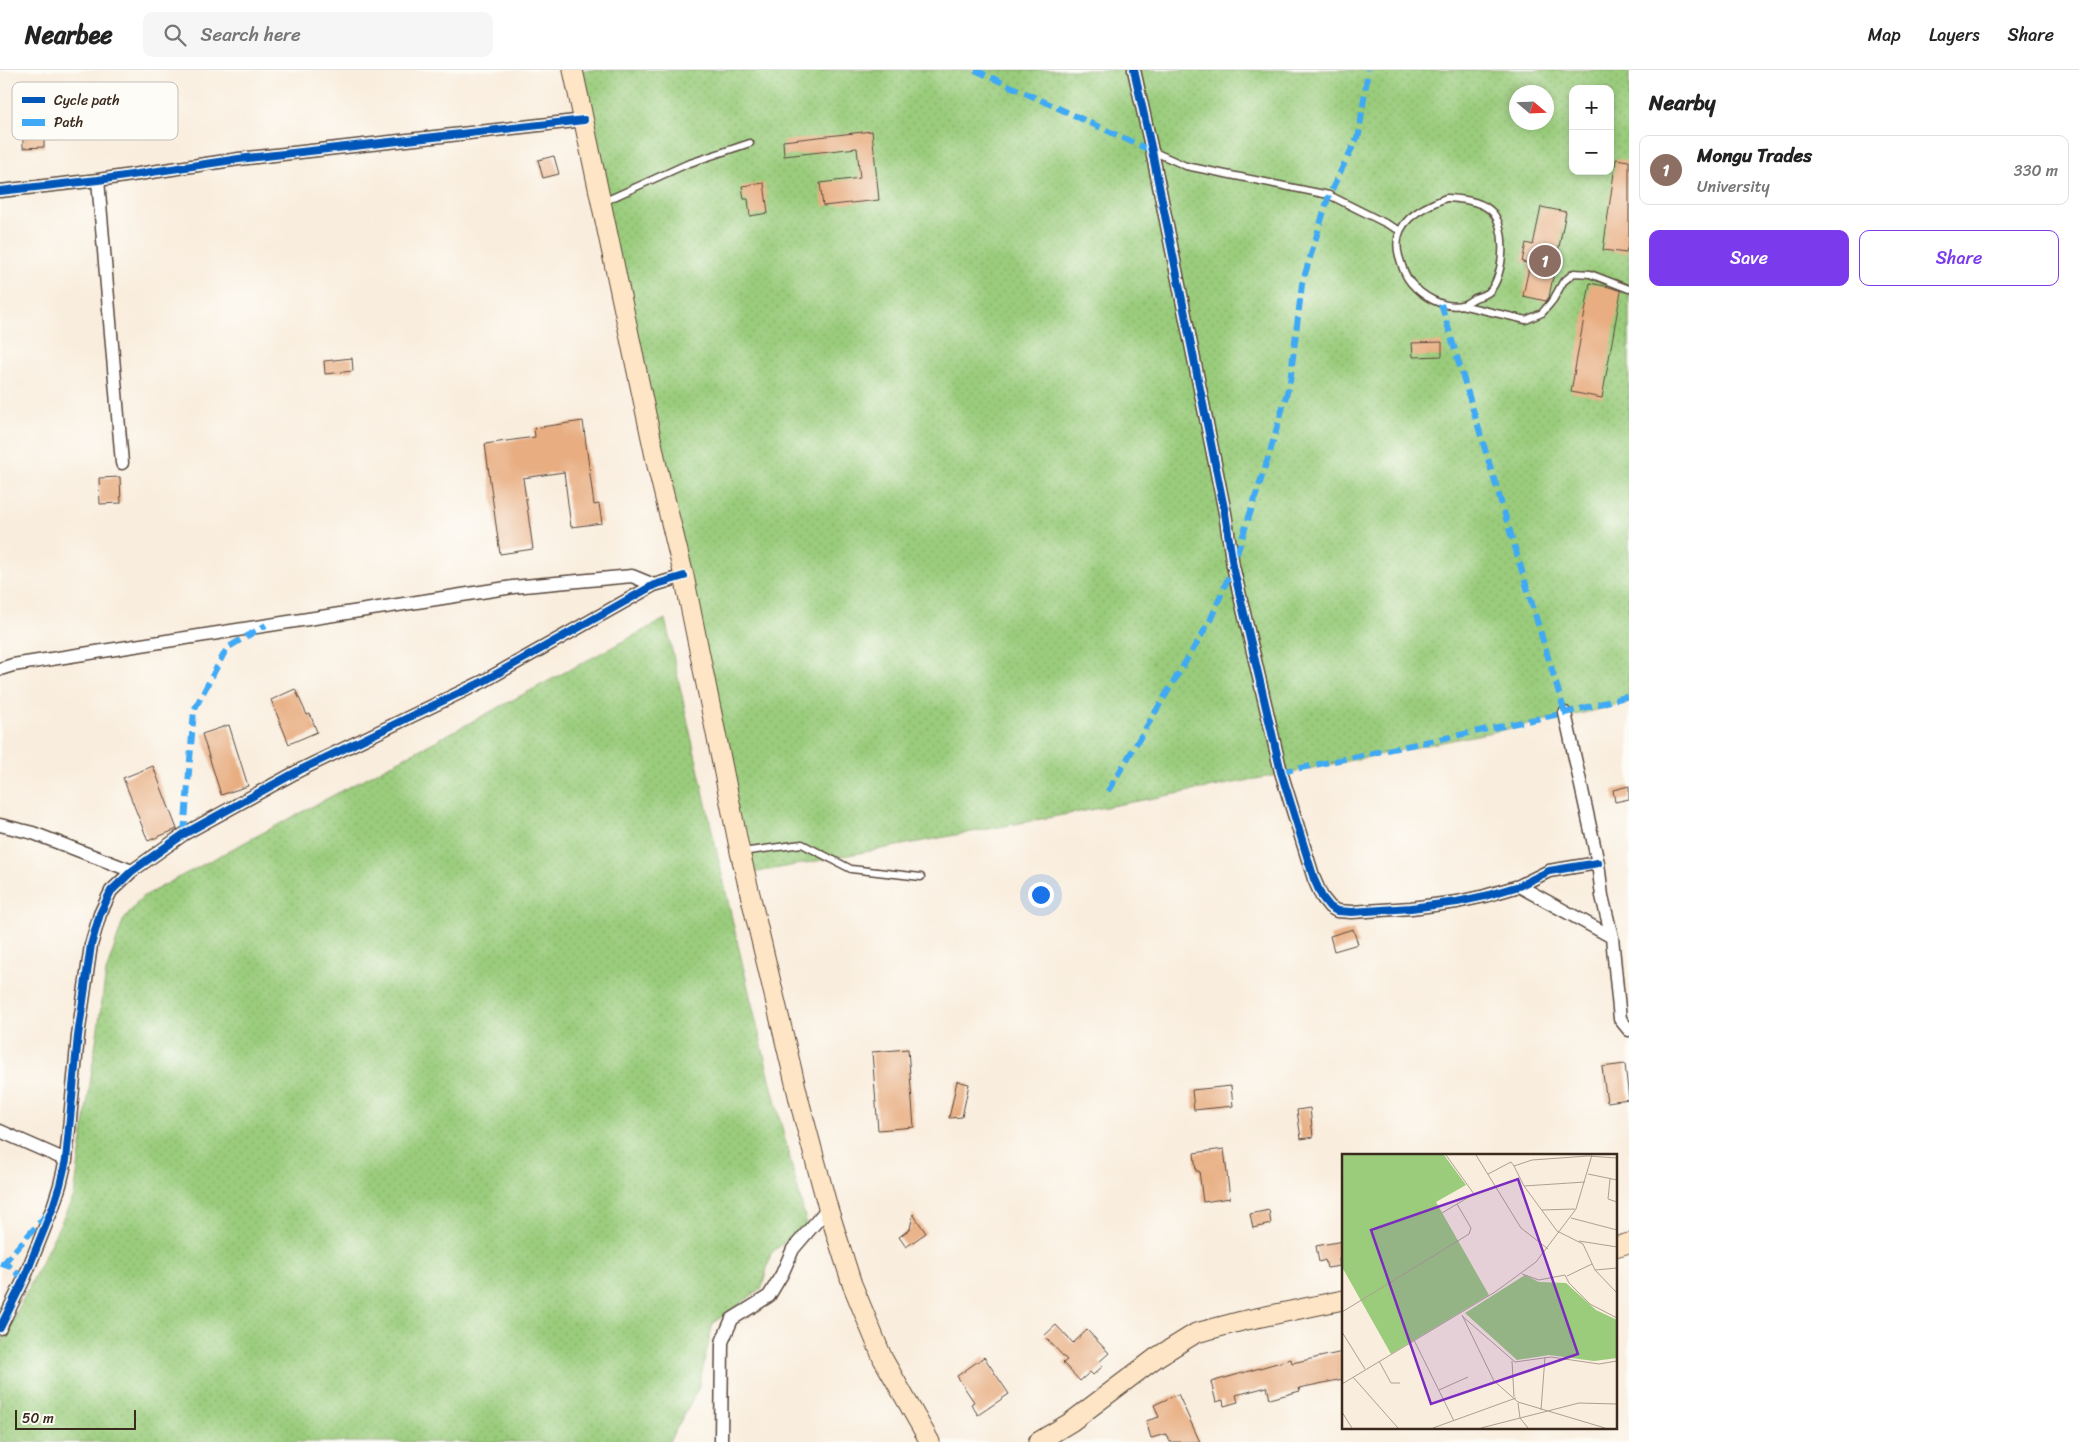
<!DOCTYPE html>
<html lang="en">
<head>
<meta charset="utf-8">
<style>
	:root { --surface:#fff; --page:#f6f6f6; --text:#222; --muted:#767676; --line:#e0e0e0; --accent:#7c3aed }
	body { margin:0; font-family:Sriracha,sans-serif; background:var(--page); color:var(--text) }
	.controls { position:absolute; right:15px; top:15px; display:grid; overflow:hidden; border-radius:10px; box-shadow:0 2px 8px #0003 }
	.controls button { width:45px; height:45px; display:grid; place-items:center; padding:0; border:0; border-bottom:1px solid var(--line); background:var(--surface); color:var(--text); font:25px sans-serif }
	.compass { position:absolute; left:1509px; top:15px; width:45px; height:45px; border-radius:50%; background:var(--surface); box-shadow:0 2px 8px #0003; rotate:109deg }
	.scale { position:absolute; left:15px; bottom:12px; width:121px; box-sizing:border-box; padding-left:5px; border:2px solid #3b2a1e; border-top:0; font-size:14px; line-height:18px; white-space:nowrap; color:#3b2a1e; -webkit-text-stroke:4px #fdfcf7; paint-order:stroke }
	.you { position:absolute; left:1040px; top:824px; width:18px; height:18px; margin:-12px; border:4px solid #fff; border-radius:50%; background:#1a73e8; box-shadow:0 0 0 8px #1a73e833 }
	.badge { display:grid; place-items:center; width:32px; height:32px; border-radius:50%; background:var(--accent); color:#fff; font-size:16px; font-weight:700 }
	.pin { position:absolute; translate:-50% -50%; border:2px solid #fff; box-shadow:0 1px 5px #0006 }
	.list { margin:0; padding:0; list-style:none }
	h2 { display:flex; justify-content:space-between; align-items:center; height:65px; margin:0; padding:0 20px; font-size:21px }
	h2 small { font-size:16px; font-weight:400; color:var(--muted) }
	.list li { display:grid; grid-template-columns:32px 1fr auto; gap:15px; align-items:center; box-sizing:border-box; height:70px; margin:0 10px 10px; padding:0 10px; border:1px solid var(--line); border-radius:10px }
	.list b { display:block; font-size:19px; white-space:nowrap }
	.list p { margin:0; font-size:16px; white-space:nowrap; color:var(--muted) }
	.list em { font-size:16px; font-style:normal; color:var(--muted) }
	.actions { display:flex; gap:10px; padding:15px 20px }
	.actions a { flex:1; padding:11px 0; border:1px solid var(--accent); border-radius:10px; text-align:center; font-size:18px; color:var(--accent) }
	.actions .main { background:var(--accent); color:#fff }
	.icon { flex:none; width:28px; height:28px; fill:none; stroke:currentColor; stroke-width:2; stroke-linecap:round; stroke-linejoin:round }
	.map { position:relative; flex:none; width:1629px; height:1372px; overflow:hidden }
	header { display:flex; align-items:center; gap:30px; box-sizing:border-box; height:70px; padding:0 25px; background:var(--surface); border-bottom:1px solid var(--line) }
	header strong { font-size:24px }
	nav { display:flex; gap:28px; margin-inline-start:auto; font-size:18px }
	.search { width:350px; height:45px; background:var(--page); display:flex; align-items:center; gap:12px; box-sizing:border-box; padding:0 18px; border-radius:10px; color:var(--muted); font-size:19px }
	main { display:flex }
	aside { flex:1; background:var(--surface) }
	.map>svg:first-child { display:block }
</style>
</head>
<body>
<header>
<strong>Nearbee</strong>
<div class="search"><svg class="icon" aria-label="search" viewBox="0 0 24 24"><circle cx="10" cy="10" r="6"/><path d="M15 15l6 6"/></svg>Search here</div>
<nav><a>Map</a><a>Layers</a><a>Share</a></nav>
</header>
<main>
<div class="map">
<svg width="1629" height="1372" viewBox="0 0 1629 1372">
	<defs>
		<pattern id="grass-dots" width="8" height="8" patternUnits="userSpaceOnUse" patternTransform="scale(1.25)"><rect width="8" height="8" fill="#9acc7c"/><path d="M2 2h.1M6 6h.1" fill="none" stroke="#86af6b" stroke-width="1.8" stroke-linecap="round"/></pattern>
	</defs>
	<rect width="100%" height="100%" fill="#fdfcf7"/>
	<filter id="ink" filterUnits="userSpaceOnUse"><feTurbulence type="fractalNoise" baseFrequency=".02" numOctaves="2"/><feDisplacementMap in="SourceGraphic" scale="10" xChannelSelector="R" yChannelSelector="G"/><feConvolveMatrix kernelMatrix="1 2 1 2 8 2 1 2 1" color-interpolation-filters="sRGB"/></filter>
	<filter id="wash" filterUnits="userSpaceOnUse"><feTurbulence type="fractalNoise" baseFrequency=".0096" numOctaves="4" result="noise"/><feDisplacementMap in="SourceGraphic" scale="20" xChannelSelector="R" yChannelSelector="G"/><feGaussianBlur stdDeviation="1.12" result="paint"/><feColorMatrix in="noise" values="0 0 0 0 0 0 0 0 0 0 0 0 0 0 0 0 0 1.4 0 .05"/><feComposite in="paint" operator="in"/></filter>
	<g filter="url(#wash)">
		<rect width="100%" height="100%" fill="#f9eddd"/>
		<path fill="url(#grass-dots)" stroke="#6a7b4d" fill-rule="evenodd" d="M575 0H1629V632L1567 647 1277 705 747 804ZM1573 19H1610V101H1573ZM1516 22H1546V52H1516Z
			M665 549C710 752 754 955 807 1155L771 1183 762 1218 713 1253 698 1319 669 1372H0V1276L74 1126 106 902 123 851 142 827Z"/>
		<g id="blocks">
			<path fill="#e8ae82" d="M23 35H46V42H56L57 67H44V77L23 78Z
				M872 61 879 130 823 136 820 113 860 108 857 78 784 86 783 71Z
				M554 86 559 104 543 108 538 90Z
				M1616 89 1629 91V171L1626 183 1603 180Z
				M764 113 768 143 750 146 748 129H744L742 116Z
				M1541 137 1566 142 1549 227 1546 231 1523 226 1530 193 1522 192 1526 173 1533 175Z
				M1590 213 1609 217 1621 221 1602 328 1571 322Z
				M1442 272V286L1413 287 1412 273Z
				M352 288 353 301 325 304 324 291Z
				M583 351 594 435 599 434 602 453 571 457 564 402 523 408 533 479 500 484 485 374 535 367 534 358Z
				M120 407 121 433 100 434 99 408Z
				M295 619 307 645 310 644 317 662 289 674 271 630Z
				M229 655 248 716 221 725 202 664Z
				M153 696 177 759 148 771 123 708Z
				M1629 716V729L1615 732 1613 720Z
				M1353 859 1358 874 1334 881 1330 866Z
				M908 979 914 1057 878 1060 872 982Z
				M1625 994 1629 1029 1607 1032 1602 997Z
				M957 1011 969 1014 962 1047 949 1048Z
				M1231 1016 1233 1036 1194 1040 1192 1020Z
				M1310 1038 1313 1067 1301 1069 1297 1040Z
				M1224 1079 1230 1128 1203 1132 1199 1101H1196L1194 1083Z
				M1269 1140 1271 1154 1253 1158 1250 1144Z
				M913 1144 926 1163 906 1177 899 1167 910 1159Z
				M1343 1171V1188L1339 1189 1340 1196 1327 1198 1325 1190 1319 1192 1316 1176Z
				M1056 1255 1073 1273 1087 1260 1109 1283 1099 1292 1103 1296 1093 1305 1090 1302 1080 1311 1063 1293 1067 1290 1044 1266Z
				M1343 1282V1309L1299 1318 1300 1321 1270 1329 1267 1317 1236 1325 1238 1332 1224 1336 1223 1330 1216 1332 1211 1312 1291 1289 1292 1293Z
				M984 1287 1009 1324 978 1345 971 1334 974 1332 957 1306Z
				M1178 1324 1200 1372H1170L1166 1364 1151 1368 1146 1351 1159 1347 1154 1335Z"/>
		</g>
	</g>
	<g filter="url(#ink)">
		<use href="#blocks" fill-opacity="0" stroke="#58473b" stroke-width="1"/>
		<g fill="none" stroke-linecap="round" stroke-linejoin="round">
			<g stroke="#58473b" stroke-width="9">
				<path id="service" d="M1152 81 1186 96 1329 125 1399 160
					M1446 128C1460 129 1478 130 1490 140 1508 154 1505 206 1489 222 1486 225 1479 226 1475 228 1471 230 1466 234 1462 235 1443 239 1422 226 1411 213 1404 205 1402 196 1399 186 1390 153 1420 138 1446 128Z
					M603 132 687 94 750 73
					M1461 235 1526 250 1542 243 1553 230 1563 212 1574 203 1590 204 1629 219
					M741 782 802 774 851 799 921 807"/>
			</g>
			<g stroke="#58473b" stroke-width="15">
				<path id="minor" d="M1134 0 1152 81 1225 443 1233 496 1281 702 1314 809 1322 827 1330 837 1337 841 1352 842 1411 838 1457 832 1485 826 1519 816 1549 801 1598 793
					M98 110 122 393
					M0 121 98 110 239 89 584 50
					M0 599 13 595 513 517 632 506 654 515
					M1565 643 1598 793 1602 826 1612 867 1620 949 1629 960
					M0 755 33 763 132 801
					M1519 816 1612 867
					M0 1061 66 1090
					M0 1258 24 1209 53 1137 60 1115 66 1090 78 966 91 875 100 844 111 821 132 801 184 764 300 700 484 611 654 515 684 506
					M721 1372 722 1272 732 1249 769 1226 782 1204 793 1179 828 1138"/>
			</g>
			<g stroke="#58473b" stroke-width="21">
				<path id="secondary" d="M573 0 657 396 684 506 740 782 800 1034 828 1138 852 1214 883 1289 930 1372
					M1615 1177 1629 1173
					M1038 1372 1071 1352 1157 1287 1196 1263 1242 1251 1343 1230"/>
			</g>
			<use href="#service" stroke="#fff" stroke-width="6"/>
			<use href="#minor" stroke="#fff" stroke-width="12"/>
			<use href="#secondary" stroke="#fde5c5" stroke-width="19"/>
			<path stroke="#3fa9f5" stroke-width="6" stroke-dasharray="12 6" stroke-linecap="butt" d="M975 0 1152 81
				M1441 234 1565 643
				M1281 702 1565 643 1629 626
				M1108 721 1210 551 1233 496 1270 382 1290 312 1302 214 1329 125 1359 64 1368 0
				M184 764 194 640 227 578 266 555
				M0 1193 9 1196 24 1209
				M3 1194 46 1145"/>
			<g stroke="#fdfcf7" stroke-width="11">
				<path id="cycleway" d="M1134 0 1152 81 1225 443 1233 496 1281 702 1314 809 1322 827 1330 837 1337 841 1352 842 1411 838 1457 832 1485 826 1519 816 1549 801 1598 793
					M0 121 98 110 239 89 584 50
					M0 1258 24 1209 53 1137 60 1115 66 1090 78 966 91 875 100 844 111 821 132 801 184 764 300 700 484 611 654 515 684 506"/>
			</g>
			<use href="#cycleway" stroke="#0057b8" stroke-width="8"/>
		</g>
	</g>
	<g transform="translate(1342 1084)">
		<rect width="275" height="275" fill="#f9eddd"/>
		<path d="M0 1H102L124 31 94 48 147 141 49 200 0 113ZM183 121 197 128 224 129 254 156 275 166V204L252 207 207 201 175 206 123 159Z" fill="#9acc7c"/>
		<path fill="none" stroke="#ad9f91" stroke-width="1" d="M134 1 179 74 206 95M172 12 182 32 243 28M146 20 169 8 172 12 190 6 246 2 275 4M246 20 275 26M268 25 266 45 275 48M182 32 215 77 241 90 253 116 275 139M200 56 233 55M100 59 132 40 104 1M229 64 275 76M237 87 275 93M253 116 275 114M180 120 197 126 223 121 227 129 248 150 275 164M225 122 250 110M0 158 127 80 129 74 115 50M120 161 152 227 176 248 263 274M120 162 173 208 209 203 257 210 275 207M0 178 23 215M72 186 112 267M37 207 49 229H58M170 207 172 243M11 223 56 274M0 230 153 138 194 108 234 55 250 1M97 236 126 223M176 249 178 264 186 274M199 256 203 203M0 258 10 274M91 274 174 244M139 274 237 249 275 250"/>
		<path fill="#7b2cbf" fill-opacity="0.15" stroke="#7b2cbf" stroke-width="2.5" d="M176 25 236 200 89 250 29 76Z"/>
		<rect width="275" height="275" fill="none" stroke="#3b2a1e" stroke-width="2.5"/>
	</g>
	<rect x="12" y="12" width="166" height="58" rx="8" fill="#fdfcf7" stroke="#c3bdb6" stroke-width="1"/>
	<rect x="22" y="27" width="23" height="6" fill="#0057b8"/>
	<rect x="22" y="49" width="23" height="7" fill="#3fa9f5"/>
	<g font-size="14" fill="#3b2a1e">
		<text x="54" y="35">Cycle path</text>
		<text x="54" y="57">Path</text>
	</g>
</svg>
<div class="controls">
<button>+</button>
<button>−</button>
</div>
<svg class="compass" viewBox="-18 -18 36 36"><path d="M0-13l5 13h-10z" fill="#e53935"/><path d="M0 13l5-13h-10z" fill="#767676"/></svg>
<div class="scale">50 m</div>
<div class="you"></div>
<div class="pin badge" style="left:1545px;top:191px;background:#8d6e63">1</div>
</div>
<aside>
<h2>Nearby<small></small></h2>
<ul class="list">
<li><span class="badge" style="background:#8d6e63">1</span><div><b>Mongu Trades</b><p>University</p></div><em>330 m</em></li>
</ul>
<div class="actions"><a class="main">Save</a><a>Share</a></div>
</aside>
</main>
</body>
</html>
